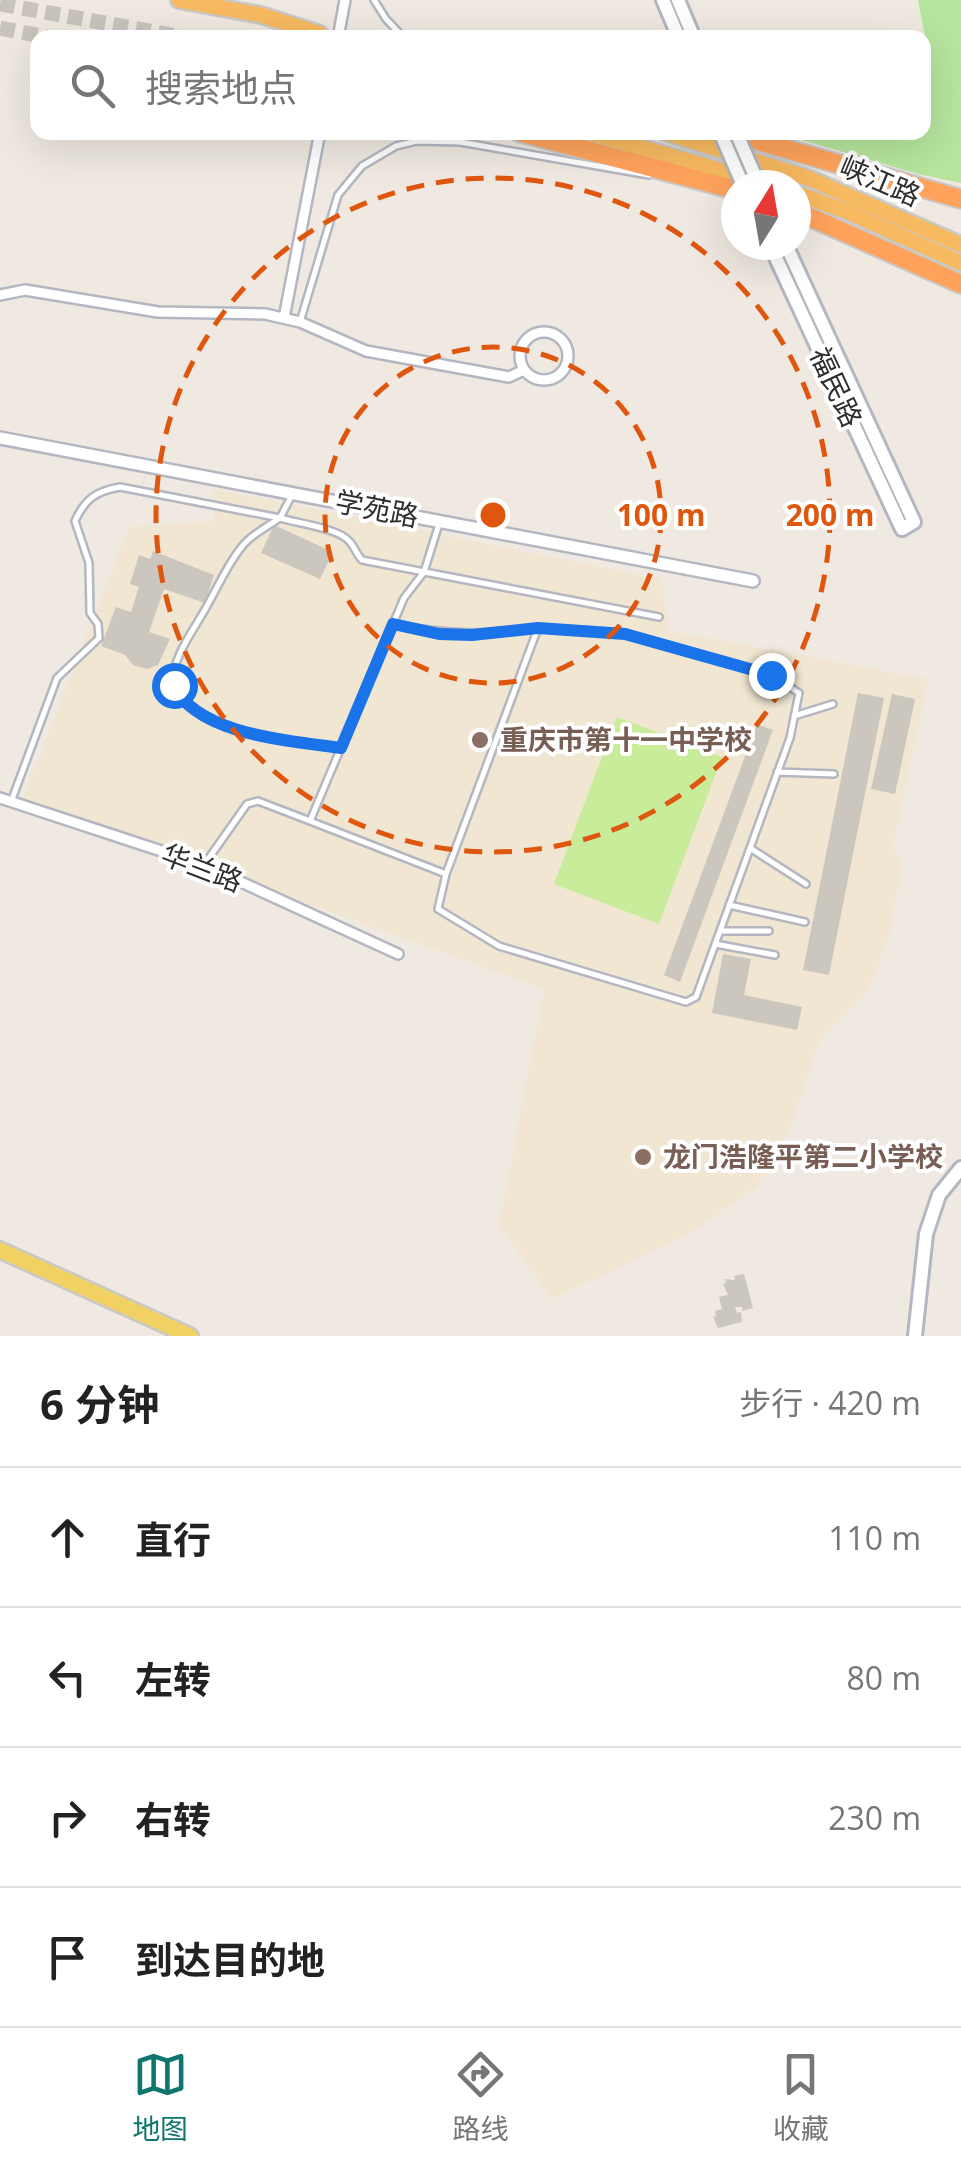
<!DOCTYPE html>
<html lang="zh">
<head>
<meta charset="utf-8">
<style>
	:root { --surface:#fff; --page:#f2f2f2; --text:#222; --muted:#767676; --line:#e0e0e0; --accent:#0f766e }
	body { margin:0; font-family:"Open Sans","Noto Sans SC",sans-serif; background:var(--page); color:var(--text) }
	.compass { position:absolute; left:721px; top:170px; width:90px; height:90px; border-radius:50%; background:var(--surface); box-shadow:0 10px 40px #0002; rotate:11deg }
	.stop { position:absolute; width:30px; height:30px; margin:-22px; border:8px solid #1a73e8; border-radius:50%; background:#fff }
	.stop.end { background:#1a73e8; border-color:#fff; box-shadow:0 2px 10px #0008 }
	.list { margin:0; padding:0; list-style:none }
	h2 { display:flex; justify-content:space-between; align-items:center; height:130px; margin:0; padding:0 40px; font-size:42px }
	h2 small { font-size:32px; font-weight:400; color:var(--muted) }
	.list li { display:grid; grid-template-columns:65px 1fr auto; gap:30px; align-items:center; box-sizing:border-box; height:140px; padding:0 40px; border-top:2px solid var(--line) }
	.list b { display:block; font-size:38px; white-space:nowrap }
	.list em { font-size:32px; font-style:normal; color:var(--muted) }
	.icon { flex:none; width:55px; height:55px; fill:none; stroke:currentColor; stroke-width:2; stroke-linecap:round; stroke-linejoin:round }
	.map { position:relative; flex:none; width:961px; height:1336px; overflow:hidden }
	.search { position:absolute; background:var(--surface); box-shadow:0 10px 40px #0002; left:30px; right:30px; top:30px; height:110px; display:flex; align-items:center; gap:25px; box-sizing:border-box; padding:0 35px; border-radius:20px; color:var(--muted); font-size:38px }
	.sheet { height:690px; background:var(--surface) }
	nav { display:flex; justify-content:space-around; align-items:center; box-sizing:border-box; height:140px; border-top:2px solid var(--line); background:var(--surface); font-size:28px; color:var(--muted) }
	nav a { display:grid; justify-items:center; gap:5px }
	nav .on { color:var(--accent) }
	.map>svg:first-child { display:block }
</style>
</head>
<body>
<div class="map">
<svg width="961" height="1336" viewBox="0 0 961 1336">
	<rect width="100%" height="100%" fill="#efe9e1"/>
	<path fill="#f0e6d1" d="M214 489 661 579 669 631 928 679 893 844 902 868 889 935 868 992 819 1041 791 1127 757 1187 689 1234 552 1299 499 1225 544 989 22 801 129 527 214 521Z"/>
	<path fill="#b6e59e" d="M918 0H961V183L918 174 778 133 924 132 922 37 925 36Z"/>
	<path fill="#c9ec9a" d="M617 717 722 757 659 924 554 884Z"/>
	<path fill="#cbc7bf" d="M274 525 333 552 320 579 261 553Z
		M153 551 214 575 205 603 164 589 149 632 170 639 158 665 147 669 133 665 125 655 101 646 116 607 131 612 139 587 130 584 139 555 150 559Z
		M858 693 884 698 829 975 803 970Z
		M892 694 915 699 895 794 871 789Z
		M757 724 773 730 680 982 664 975Z
		M723 954 751 959 744 995 802 1007 797 1030 712 1013Z
		M744 1274 753 1308 743 1311 742 1307H735L737 1313 741 1312 742 1322 718 1328 713 1317 716 1316 715 1311 722 1309 719 1297 728 1295 723 1284 726 1283 725 1279 735 1280 734 1276Z"/>
	<g fill="none" stroke-linecap="round" stroke-linejoin="round">
		<path stroke="#c8c4bd" stroke-width="15" stroke-dasharray="15 8" stroke-linecap="butt" d="M0 4 188 38
			M0 28 52 38"/>
		<g stroke="#b4b7c1" stroke-width="10">
			<path id="service" d="M374 0 386 19 404 38
				M300 322 338 195 362 166 396 146 417 141 460 142 649 175
				M794 716 833 704
				M341 748C302 742 183 732 174 684 170 662 192 632 203 613 215 593 231 556 248 540 257 532 269 525 280 518 296 523 338 528 349 541 355 547 356 554 362 560L659 617
				M777 772 834 774
				M11 802 57 678 99 638 98 624 90 613 89 563 75 521C85 499 96 491 120 487L280 518 292 495
				M310 821 446 874 538 628C484 635 446 635 393 624
				M750 848 806 884
				M204 865 247 804 258 801 310 821 404 598 424 572 439 524
				M446 874 438 909 499 946 686 1002 696 997 790 738 799 693 771 675 625 633 538 628
				M729 905 805 922
				M720 931H769
				M715 944 775 955"/>
		</g>
		<g stroke="#b4b7c1" stroke-width="14">
			<path id="minor" d="M338 38 345 0
				M0 295 25 290 158 312 265 314 300 322 366 351 509 377 524 370
				M284 318 320 132
				M520 356a24 24 0 1 1 48 0a24 24 0 1 1-48 0Z
				M0 798 204 865 398 954"/>
		</g>
		<g stroke="#b4b7c1" stroke-width="16">
			<path id="tertiary" d="M0 438 753 581"/>
		</g>
		<g stroke="#b4b7c1" stroke-width="18">
			<path id="secondary" d="M663 0 679 38
				M678 0 694 38
				M770 245 902 529 914 522 786 245
				M915 1336 926 1234 939 1195 961 1168"/>
		</g>
		<g stroke="#c9c9c9" stroke-width="20">
			<path id="primary" d="M0 1250 190 1336"/>
		</g>
		<g stroke="#c9c9c9" stroke-width="20">
			<path id="trunk" d="M179 0 261 15 320 34
				M587 132 772 185
				M664 132 808 178 961 245
				M796 193 848 212 961 263"/>
		</g>
		<g stroke="#c9c9c9" stroke-width="22">
			<path id="motorway" d="M519 132 736 190
				M727 132 961 199
				M796 211 961 284"/>
		</g>
		<use href="#service" stroke="#fff" stroke-width="5"/>
		<use href="#minor" stroke="#fff" stroke-width="9"/>
		<use href="#tertiary" stroke="#fff" stroke-width="11"/>
		<use href="#secondary" stroke="#fff" stroke-width="12"/>
		<use href="#primary" stroke="#f2d163" stroke-width="15"/>
		<use href="#trunk" stroke="#f8ba60" stroke-width="15"/>
		<use href="#motorway" stroke="#ffa35c" stroke-width="18"/>
		<g stroke="#b4b7c1" stroke-width="18" stroke-linecap="butt">
			<path id="secondary-bridge" d="M720 132 743 185
				M736 132 759 185"/>
		</g>
		<use href="#secondary-bridge" stroke="#fff" stroke-width="12"/>
	</g>
	<g fill="none" stroke-linecap="round" stroke-linejoin="round">
		<path stroke="#1a73e8" stroke-width="12" d="M174 685C196 735 292 741 341 748L393 624 439 634 472 635 538 628 625 634 771 675"/>
	</g>
	<g fill="none" stroke="#df570e" stroke-width="5" stroke-dasharray="18 12">
		<circle cx="493" cy="515" r="168"/>
		<circle cx="493" cy="515" r="337"/>
	</g>
	<g fill="#8d6e63" stroke="#fff" stroke-width="4">
		<circle cx="480" cy="740" r="10"/>
		<circle cx="643" cy="1157" r="10"/>
	</g>
	<g text-anchor="middle" stroke-width="8" stroke-linejoin="round" paint-order="stroke">
		<g font-size="28" fill="#2e2e2e" stroke="#fff">
			<text transform="translate(880 181) rotate(23)" y="10">峡江路</text>
			<text transform="translate(836 387) rotate(65)" y="10">福民路</text>
			<text transform="translate(377 509) rotate(11)" y="10">学苑路</text>
			<text transform="translate(202 868) rotate(21)" y="10">华兰路</text>
		</g>
		<g font-size="28" font-weight="bold" fill="#785e54" stroke="#fff" text-anchor="start">
			<text x="500" y="750">重庆市第十一中学校</text>
			<text x="663" y="1167">龙门浩隆平第二小学校</text>
		</g>
	</g>
	<circle cx="493" cy="515" r="15" fill="#df570e" stroke="#fff" stroke-width="5"/>
	<g font-size="30" text-anchor="middle" font-weight="bold" fill="#df570e" stroke="#fff" stroke-width="8" stroke-linejoin="round" paint-order="stroke">
		<text x="661" y="526">100 m</text>
		<text x="830" y="526">200 m</text>
	</g>
</svg>
<svg class="compass" viewBox="-18 -18 36 36"><path d="M0-13l5 13h-10z" fill="#e53935"/><path d="M0 13l5-13h-10z" fill="#767676"/></svg>
<div class="stop" style="left:174px;top:685px"></div>
<div class="stop end" style="left:771px;top:675px"></div>
<div class="search"><svg class="icon" aria-label="search" viewBox="0 0 24 24"><circle cx="10" cy="10" r="6"/><path d="M15 15l6 6"/></svg>搜索地点</div>
</div>
<section class="sheet">
<h2>6 分钟<small>步行 · 420 m</small></h2>
<ul class="list">
<li><svg class="icon" aria-label="ahead" viewBox="0 0 24 24"><path d="M12 20V5M6 11l6-6 6 6"/></svg><div><b>直行</b></div><em>110 m</em></li>
<li><svg class="icon" aria-label="left" viewBox="0 0 24 24"><path d="M17 20v-9H6M10 6l-5 5 5 5"/></svg><div><b>左转</b></div><em>80 m</em></li>
<li><svg class="icon" aria-label="right" viewBox="0 0 24 24"><path d="M7 20v-9h11M14 6l5 5-5 5"/></svg><div><b>右转</b></div><em>230 m</em></li>
<li><svg class="icon" aria-label="arrive" viewBox="0 0 24 24"><path d="M6 21V4h12l-3 4 3 4H6"/></svg><div><b>到达目的地</b></div></li>
</ul>
</section>
<nav>
<a class="on"><svg class="icon" aria-label="map" viewBox="0 0 24 24"><path d="M3 6l6-2 6 2 6-2v14l-6 2-6-2-6 2zM9 4v14M15 6v14"/></svg>地图</a>
<a><svg class="icon" aria-label="directions" viewBox="0 0 24 24"><path d="M12 3l9 9-9 9-9-9zM9 14v-3h6M13 9l2 2-2 2"/></svg>路线</a>
<a><svg class="icon" aria-label="saved" viewBox="0 0 24 24"><path d="M7 4h10v16l-5-4-5 4z"/></svg>收藏</a>
</nav>
</body>
</html>
